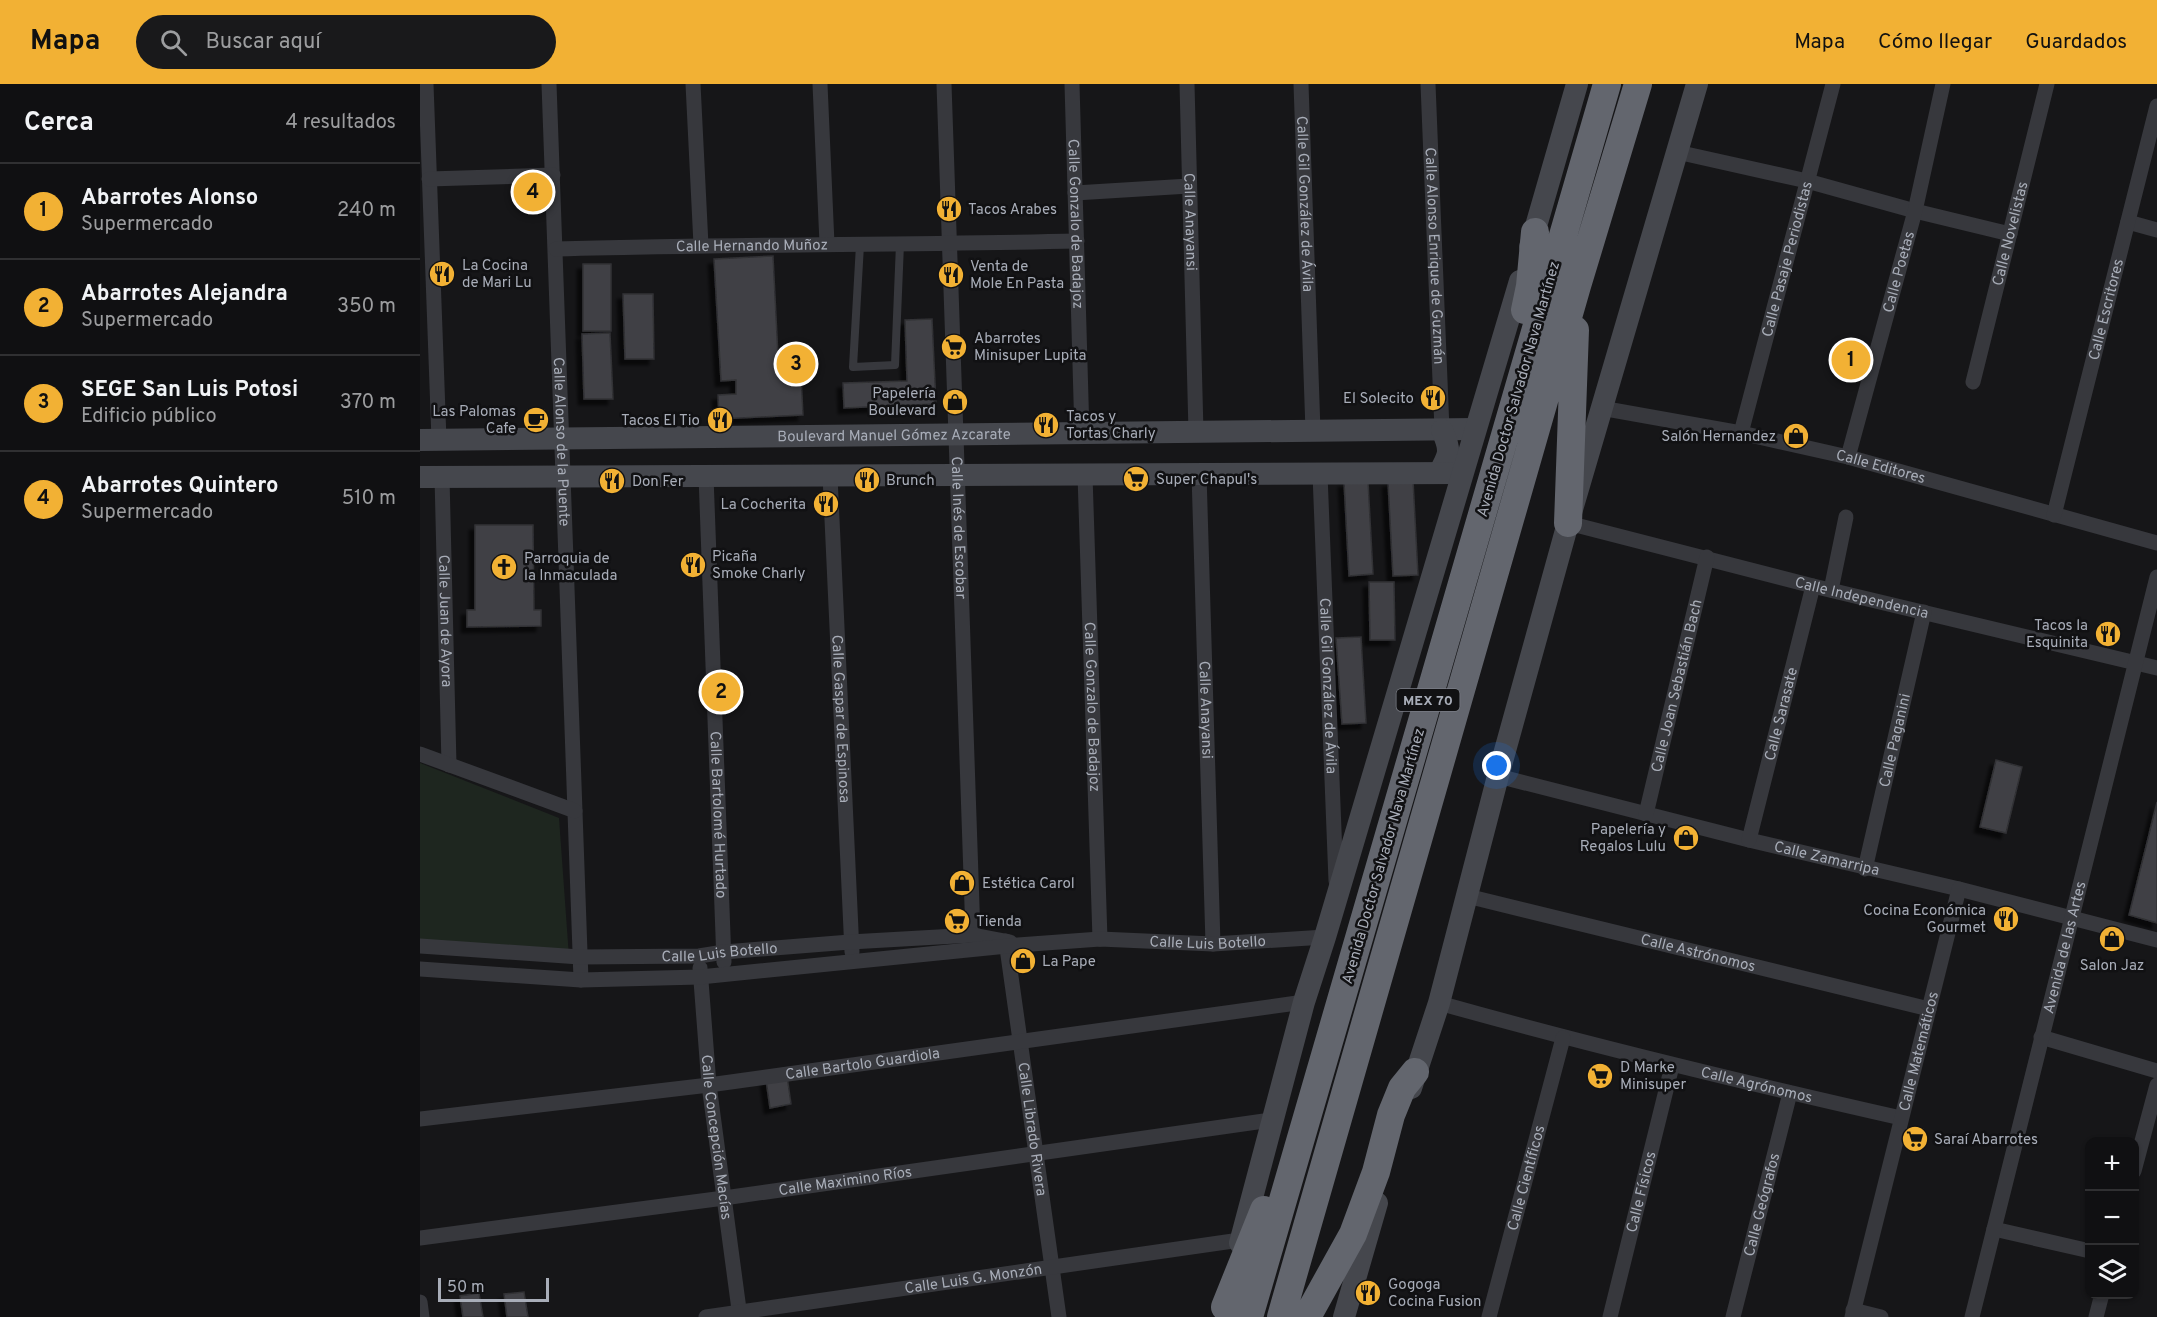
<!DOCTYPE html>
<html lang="es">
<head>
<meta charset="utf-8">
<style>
	:root { --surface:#101012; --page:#19191b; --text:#f1f3f6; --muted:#9c9d9f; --line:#303032; --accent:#f2b134 }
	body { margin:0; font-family:Overpass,sans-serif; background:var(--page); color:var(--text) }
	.controls { position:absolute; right:18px; bottom:18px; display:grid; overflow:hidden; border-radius:12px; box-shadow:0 2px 4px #0004 }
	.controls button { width:54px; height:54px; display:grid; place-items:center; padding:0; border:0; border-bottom:2px solid var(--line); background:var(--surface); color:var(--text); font:30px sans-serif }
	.scale { position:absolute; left:18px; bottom:15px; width:111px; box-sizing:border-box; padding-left:6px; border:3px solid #a8adb8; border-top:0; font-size:16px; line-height:21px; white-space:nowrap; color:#a8adb8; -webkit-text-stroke:4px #111113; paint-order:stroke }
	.you { position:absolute; left:1077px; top:682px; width:21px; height:21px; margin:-15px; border:4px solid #fff; border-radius:50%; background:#1a73e8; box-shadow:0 0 0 9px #1a73e833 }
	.badge { display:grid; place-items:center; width:39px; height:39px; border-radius:50%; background:var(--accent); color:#111; font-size:20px; font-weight:700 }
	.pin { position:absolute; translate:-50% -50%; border:3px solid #fff; box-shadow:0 2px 6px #0006 }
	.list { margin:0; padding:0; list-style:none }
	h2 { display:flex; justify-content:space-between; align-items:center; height:78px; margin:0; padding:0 24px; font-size:26px }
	h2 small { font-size:20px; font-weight:400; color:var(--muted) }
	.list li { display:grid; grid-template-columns:39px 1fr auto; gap:18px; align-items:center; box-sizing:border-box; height:96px; padding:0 24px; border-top:2px solid var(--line) }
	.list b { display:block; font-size:22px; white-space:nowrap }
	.list p { margin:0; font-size:20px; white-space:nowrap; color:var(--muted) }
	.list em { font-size:20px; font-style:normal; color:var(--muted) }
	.icon { flex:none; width:33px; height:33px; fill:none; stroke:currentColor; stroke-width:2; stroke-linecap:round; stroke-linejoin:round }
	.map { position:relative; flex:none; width:1737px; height:1233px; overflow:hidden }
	header { display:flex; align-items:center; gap:36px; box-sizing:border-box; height:84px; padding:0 30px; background:var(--accent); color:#111 }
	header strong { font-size:28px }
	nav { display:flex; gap:33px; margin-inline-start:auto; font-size:21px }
	.search { width:420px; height:54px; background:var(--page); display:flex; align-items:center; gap:15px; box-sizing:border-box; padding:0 21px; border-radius:33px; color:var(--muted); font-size:22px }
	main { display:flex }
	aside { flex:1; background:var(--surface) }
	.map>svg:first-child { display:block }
</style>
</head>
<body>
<header>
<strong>Mapa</strong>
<div class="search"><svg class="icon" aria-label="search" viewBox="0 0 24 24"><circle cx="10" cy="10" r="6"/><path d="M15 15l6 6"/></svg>Buscar aquí</div>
<nav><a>Mapa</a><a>Cómo llegar</a><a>Guardados</a></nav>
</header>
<main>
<aside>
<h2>Cerca<small>4 resultados</small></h2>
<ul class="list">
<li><span class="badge">1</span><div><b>Abarrotes Alonso</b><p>Supermercado</p></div><em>240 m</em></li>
<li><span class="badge">2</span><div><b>Abarrotes Alejandra</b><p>Supermercado</p></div><em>350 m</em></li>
<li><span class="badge">3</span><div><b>SEGE San Luis Potosi</b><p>Edificio público</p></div><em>370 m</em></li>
<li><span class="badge">4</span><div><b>Abarrotes Quintero</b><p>Supermercado</p></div><em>510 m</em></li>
</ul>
</aside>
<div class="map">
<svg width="1737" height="1233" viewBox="0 0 1737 1233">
	<defs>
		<filter id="shadow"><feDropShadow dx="-5.5" dy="5.5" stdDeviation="1.5" flood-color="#0009"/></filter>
	</defs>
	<rect width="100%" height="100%" fill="#161618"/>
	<path fill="#1e261f" d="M0 679 139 734 149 873 0 862Z"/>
	<path fill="#404145" stroke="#303034" stroke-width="1.5" filter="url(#shadow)" d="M353 172 358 272 380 271 383 331 299 335 298 311 316 310V296L301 297 294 175Z
		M163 180H191V247H163Z
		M203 210H233L234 275H205Z
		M512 235 516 320 424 324 423 299 487 297 485 236Z
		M190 249 193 315H164L162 250Z
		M993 396 998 491 973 492 968 398Z
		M948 397 953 490 929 492 924 398Z
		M55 441H113L114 526H121V542L47 543V526H55Z
		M949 498H974L975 556H950Z
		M941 553 946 639 922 640 916 554Z
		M1576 676 1602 683 1586 749 1560 743Z
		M1737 718V839L1709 831Z
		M367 992 371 1020 350 1024 346 996Z
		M104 1208 108 1233H87L84 1210Z
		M59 1209 63 1233H43L40 1212Z"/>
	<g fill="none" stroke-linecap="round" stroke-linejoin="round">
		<path stroke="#37383d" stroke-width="8" d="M440 161 433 283 475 281 480 160"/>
		<g stroke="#37383d" stroke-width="15">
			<path d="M6 0 19 356"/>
			<path id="s1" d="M129 0 161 896"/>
			<path d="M273 0 281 161"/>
			<path d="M400 0 407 160"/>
			<path id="s2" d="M524 0 553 851"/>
			<path id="s3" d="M652 0 662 350"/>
			<path id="s4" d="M767 0 776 348"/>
			<path id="s5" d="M881 0 893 347"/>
			<path id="s6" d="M1008 0 1022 346"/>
			<path d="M1257 68 1387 97 1495 127 1590 150"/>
			<path d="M9 95 133 91"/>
			<path d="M655 109 769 102"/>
			<path d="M1708 138 1737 146"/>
			<path id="s7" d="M136 165C309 160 483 161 657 157"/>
			<path id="s8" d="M1553 298 1627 0"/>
			<path id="s9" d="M1181 324 1321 349 1428 373 1737 459"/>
			<path id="s10" d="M1321 349 1413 0"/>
			<path id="s11" d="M1428 373 1495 127 1523 0"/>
			<path id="s12" d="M779 390 793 860"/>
			<path id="s13" d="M900 390 916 797"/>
			<path id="s14" d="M665 391 680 855"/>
			<path id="s15" d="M286 392 304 878"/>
			<path id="s16" d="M410 392 432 868"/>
			<path id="s17" d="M22 393 29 681"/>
			<path id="s18" d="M1634 431 1737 22"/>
			<path id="s19" d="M1148 439 1393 502 1737 584"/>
			<path d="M1411 506 1426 433"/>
			<path d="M0 670 155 727"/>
			<path id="s20" d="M1078 692 1329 756 1539 805 1737 856"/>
			<path id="s21" d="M1226 730 1287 473"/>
			<path id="s22" d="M1329 756 1393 502"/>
			<path id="s23" d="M1445 785 1504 528"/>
			<path id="s24" d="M1047 812 1509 925"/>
			<path id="s25" d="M586 857 639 1233"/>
			<path id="s26" d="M0 862 160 873 279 872 304 868 430 858 553 851 590 858"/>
			<path id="s27" d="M280 884 289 1001 320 1233"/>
			<path id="s28" d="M0 885 161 896 280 893 598 861 680 855 793 860 905 853"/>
			<path id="s29" d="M1019 919C1172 962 1326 999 1481 1034"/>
			<path d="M1621 953 1737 987"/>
			<path id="s30" d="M0 1035 289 1001 884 918"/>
			<path d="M1714 1087 1737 1001"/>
			<path d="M1574 1145 1670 1167"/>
			<path id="s31" d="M0 1154 304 1114 851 1036"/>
			<path d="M0 1218 2 1233"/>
			<path d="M1433 1226 1461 1233"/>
			<path id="s32" d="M286 1233 820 1156"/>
			<path id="s33" d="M1069 1233 1143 954"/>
			<path id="s34" d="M1190 1233 1252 982"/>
			<path id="s35" d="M1313 1233 1370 1009"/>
			<path id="s36" d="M1432 1233 1539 805"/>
			<path id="s37" d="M1552 1233 1737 493"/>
			<path d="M1676 1233 1682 1210"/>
		</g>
		<g stroke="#45474d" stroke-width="22">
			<path d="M1110 163 1157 0"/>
			<path id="s38" d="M0 356 1055 345"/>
			<path d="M1019 389C1030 369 1031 367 1022 346"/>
			<path d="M0 393 1042 389"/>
			<path d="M991 1004 1019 919 1078 692 1148 439 1277 0"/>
			<path d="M820 1159 884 918 905 853 1100 197"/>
			<path d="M924 1233 957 1119"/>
		</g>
		<path stroke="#63666e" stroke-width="28" d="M1105 226 1110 202 1115 148
			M1148 439 1155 246
			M805 1223 844 1126
			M829 1233 1187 0
			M861 1233 1157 202 1218 0
			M887 1233 933 1150 956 1088 971 1031 982 1004 995 988"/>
	</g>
	<defs>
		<g id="restaurant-disc" transform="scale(1.35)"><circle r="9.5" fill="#f2b134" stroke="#111113"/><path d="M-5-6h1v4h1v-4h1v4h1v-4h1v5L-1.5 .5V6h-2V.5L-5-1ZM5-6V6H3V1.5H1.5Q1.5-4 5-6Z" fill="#111"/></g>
		<g id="supermarket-disc" transform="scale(1.35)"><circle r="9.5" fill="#f2b134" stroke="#111113"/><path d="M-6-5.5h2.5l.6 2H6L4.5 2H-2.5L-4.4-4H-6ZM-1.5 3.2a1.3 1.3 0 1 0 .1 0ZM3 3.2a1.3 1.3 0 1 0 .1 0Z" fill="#111"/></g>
		<g id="shop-disc" transform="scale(1.35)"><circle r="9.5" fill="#f2b134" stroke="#111113"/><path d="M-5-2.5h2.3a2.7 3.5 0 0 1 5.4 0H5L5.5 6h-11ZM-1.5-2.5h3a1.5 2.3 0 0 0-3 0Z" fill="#111"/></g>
		<g id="cafe-disc" transform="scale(1.35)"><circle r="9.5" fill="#f2b134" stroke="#111113"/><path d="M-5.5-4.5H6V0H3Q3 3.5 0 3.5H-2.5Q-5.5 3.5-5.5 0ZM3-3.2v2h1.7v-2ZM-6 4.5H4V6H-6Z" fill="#111"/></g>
		<g id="church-disc" transform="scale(1.35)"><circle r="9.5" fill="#f2b134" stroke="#111113"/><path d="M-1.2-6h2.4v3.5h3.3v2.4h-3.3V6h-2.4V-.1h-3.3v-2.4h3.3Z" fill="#111"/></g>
	</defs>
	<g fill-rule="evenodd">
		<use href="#restaurant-disc" x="529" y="125"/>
		<use href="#restaurant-disc" x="22" y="190"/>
		<use href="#restaurant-disc" x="531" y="191"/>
		<use href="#supermarket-disc" x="534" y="263"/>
		<use href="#restaurant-disc" x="1013" y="314"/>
		<use href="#shop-disc" x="535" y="318"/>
		<use href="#cafe-disc" x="116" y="336"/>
		<use href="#restaurant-disc" x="300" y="336"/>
		<use href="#restaurant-disc" x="626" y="341"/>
		<use href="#shop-disc" x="1376" y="352"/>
		<use href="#supermarket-disc" x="716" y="395"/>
		<use href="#restaurant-disc" x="447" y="396"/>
		<use href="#restaurant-disc" x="192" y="397"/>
		<use href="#restaurant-disc" x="406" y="420"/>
		<use href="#restaurant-disc" x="273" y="481"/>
		<use href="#church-disc" x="84" y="483"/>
		<use href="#restaurant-disc" x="1688" y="550"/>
		<use href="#shop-disc" x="1266" y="754"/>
		<use href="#shop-disc" x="542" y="799"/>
		<use href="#restaurant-disc" x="1586" y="835"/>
		<use href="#supermarket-disc" x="537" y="837"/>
		<use href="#shop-disc" x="1692" y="855"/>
		<use href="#shop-disc" x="603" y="877"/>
		<use href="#supermarket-disc" x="1180" y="992"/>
		<use href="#supermarket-disc" x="1495" y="1055"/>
		<use href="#restaurant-disc" x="948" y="1209"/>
	</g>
	<g text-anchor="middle" stroke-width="5" stroke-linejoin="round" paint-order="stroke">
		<rect fill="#111113" stroke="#7b7e86" stroke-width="1.5" x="976.5" y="605" width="63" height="22" rx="4.5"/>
		<g font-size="14" font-weight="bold" fill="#a8adb8">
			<text x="1008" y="621">MEX 70</text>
		</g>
		<g font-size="15" fill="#a8adb8" stroke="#111113">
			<text dy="5" stroke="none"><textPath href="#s5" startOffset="120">Calle Gil González de Ávila</textPath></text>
			<text dy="5" stroke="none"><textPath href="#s4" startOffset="138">Calle Anayansi</textPath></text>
			<text dy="5" stroke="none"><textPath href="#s3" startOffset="140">Calle Gonzalo de Badajoz</textPath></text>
			<text dy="5" stroke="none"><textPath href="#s8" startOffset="153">Calle Novelistas</textPath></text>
			<text dy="5" stroke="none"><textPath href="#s7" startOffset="196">Calle Hernando Muñoz</textPath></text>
			<text dy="5" stroke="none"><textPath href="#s6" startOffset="172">Calle Alonso Enrique de Guzmán</textPath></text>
			<text dy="5" stroke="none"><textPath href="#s10" startOffset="180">Calle Pasaje Periodistas</textPath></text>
			<text dy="5" stroke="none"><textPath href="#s11" startOffset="192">Calle Poetas</textPath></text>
			<text dy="5" stroke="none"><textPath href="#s18" startOffset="212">Calle Escritores</textPath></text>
			<text transform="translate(1098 305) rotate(-74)" y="5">Avenida Doctor Salvador Nava Martínez</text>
			<text dy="5" stroke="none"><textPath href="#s38" startOffset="474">Boulevard Manuel Gómez Azcarate</textPath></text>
			<text dy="5" stroke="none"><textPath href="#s1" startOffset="358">Calle Alonso de la Puente</textPath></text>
			<text dy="5" stroke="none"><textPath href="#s9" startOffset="286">Calle Editores</textPath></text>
			<text dy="5" stroke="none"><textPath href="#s2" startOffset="444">Calle Inés de Escobar</textPath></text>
			<text dy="5" stroke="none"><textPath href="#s19" startOffset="303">Calle Independencia</textPath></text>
			<text dy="5" stroke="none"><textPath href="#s17" startOffset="144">Calle Juan de Ayora</textPath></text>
			<text dy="5" stroke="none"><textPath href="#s13" startOffset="212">Calle Gil González de Ávila</textPath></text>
			<text dy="5" stroke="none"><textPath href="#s21" startOffset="132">Calle Joan Sebastián Bach</textPath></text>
			<text dy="5" stroke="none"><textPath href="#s14" startOffset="232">Calle Gonzalo de Badajoz</textPath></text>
			<text dy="5" stroke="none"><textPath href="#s12" startOffset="236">Calle Anayansi</textPath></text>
			<text dy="5" stroke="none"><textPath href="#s22" startOffset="130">Calle Sarasate</textPath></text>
			<text dy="5" stroke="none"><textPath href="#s16" startOffset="243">Calle Gaspar de Espinosa</textPath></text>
			<text dy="5" stroke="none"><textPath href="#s23" startOffset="132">Calle Paganini</textPath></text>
			<text dy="5" stroke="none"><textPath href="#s15" startOffset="339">Calle Bartolomé Hurtado</textPath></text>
			<text transform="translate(963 772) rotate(-74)" y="5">Avenida Doctor Salvador Nava Martínez</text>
			<text dy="5" stroke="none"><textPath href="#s20" startOffset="339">Calle Zamarripa</textPath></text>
			<text dy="5" stroke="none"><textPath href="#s28" startOffset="790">Calle Luis Botello</textPath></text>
			<text dy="5" stroke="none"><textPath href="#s37" startOffset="381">Avenida de las Artes</textPath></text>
			<text dy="5" stroke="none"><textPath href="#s26" startOffset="300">Calle Luis Botello</textPath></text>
			<text dy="5" stroke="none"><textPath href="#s24" startOffset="238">Calle Astrónomos</textPath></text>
			<text dy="5" stroke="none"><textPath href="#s36" startOffset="274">Calle Matemáticos</textPath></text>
			<text dy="5" stroke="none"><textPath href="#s30" startOffset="446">Calle Bartolo Guardiola</textPath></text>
			<text dy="5" stroke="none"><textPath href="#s29" startOffset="328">Calle Agrónomos</textPath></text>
			<text dy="5" stroke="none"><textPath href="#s25" startOffset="190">Calle Librado Rivera</textPath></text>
			<text dy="5" stroke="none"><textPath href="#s27" startOffset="170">Calle Concepción Macías</textPath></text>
			<text dy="5" stroke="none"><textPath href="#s33" startOffset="144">Calle Científicos</textPath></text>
			<text dy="5" stroke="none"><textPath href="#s31" startOffset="429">Calle Maximino Ríos</textPath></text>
			<text dy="5" stroke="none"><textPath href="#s34" startOffset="129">Calle Físicos</textPath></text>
			<text dy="5" stroke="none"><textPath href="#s35" startOffset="116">Calle Geógrafos</textPath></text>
			<text dy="5" stroke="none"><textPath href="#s32" startOffset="270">Calle Luis G. Monzón</textPath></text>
		</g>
		<g font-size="15" fill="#a8adb8" stroke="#111113" text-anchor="start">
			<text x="548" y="130">Tacos Arabes</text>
			<text x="42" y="186">La Cocina<tspan x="42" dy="17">de Mari Lu</tspan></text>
			<text x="550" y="187">Venta de<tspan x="550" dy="17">Mole En Pasta</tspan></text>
			<text x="554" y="259">Abarrotes<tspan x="554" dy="17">Minisuper Lupita</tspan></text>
			<text x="516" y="314" text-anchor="end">Papelería<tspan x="516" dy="17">Boulevard</tspan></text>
			<text x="994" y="319" text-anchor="end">El Solecito</text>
			<text x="96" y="332" text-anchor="end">Las Palomas<tspan x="96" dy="17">Cafe</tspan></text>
			<text x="646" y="337">Tacos y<tspan x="646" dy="17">Tortas Charly</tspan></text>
			<text x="280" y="341" text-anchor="end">Tacos El Tio</text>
			<text x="1356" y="357" text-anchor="end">Salón Hernandez</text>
			<text x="736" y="400">Super Chapul's</text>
			<text x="466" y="401">Brunch</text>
			<text x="212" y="402">Don Fer</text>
			<text x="386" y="425" text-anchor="end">La Cocherita</text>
			<text x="292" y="477">Picaña<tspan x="292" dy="17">Smoke Charly</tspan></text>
			<text x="104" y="479">Parroquia de<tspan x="104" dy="17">la Inmaculada</tspan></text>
			<text x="1668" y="546" text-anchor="end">Tacos la<tspan x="1668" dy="17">Esquinita</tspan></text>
			<text x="1246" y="750" text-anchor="end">Papelería y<tspan x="1246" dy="17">Regalos Lulu</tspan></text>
			<text x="562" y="804">Estética Carol</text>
			<text x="1566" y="831" text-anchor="end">Cocina Económica<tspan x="1566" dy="17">Gourmet</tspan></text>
			<text x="556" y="842">Tienda</text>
			<text x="622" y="882">La Pape</text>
			<text x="1692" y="886" text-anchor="middle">Salon Jaz</text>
			<text x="1200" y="988">D Marke<tspan x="1200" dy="17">Minisuper</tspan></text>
			<text x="1514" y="1060">Saraí Abarrotes</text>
			<text x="968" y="1205">Gogoga<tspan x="968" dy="17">Cocina Fusion</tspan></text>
		</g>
	</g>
</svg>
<div class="controls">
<button>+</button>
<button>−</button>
<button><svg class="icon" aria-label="layers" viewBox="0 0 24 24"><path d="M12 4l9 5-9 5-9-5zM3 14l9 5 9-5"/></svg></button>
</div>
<div class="scale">50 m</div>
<div class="you"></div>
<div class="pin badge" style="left:1431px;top:276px">1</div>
<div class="pin badge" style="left:301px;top:608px">2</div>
<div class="pin badge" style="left:376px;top:280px">3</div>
<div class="pin badge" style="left:113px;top:108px">4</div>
</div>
</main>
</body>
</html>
